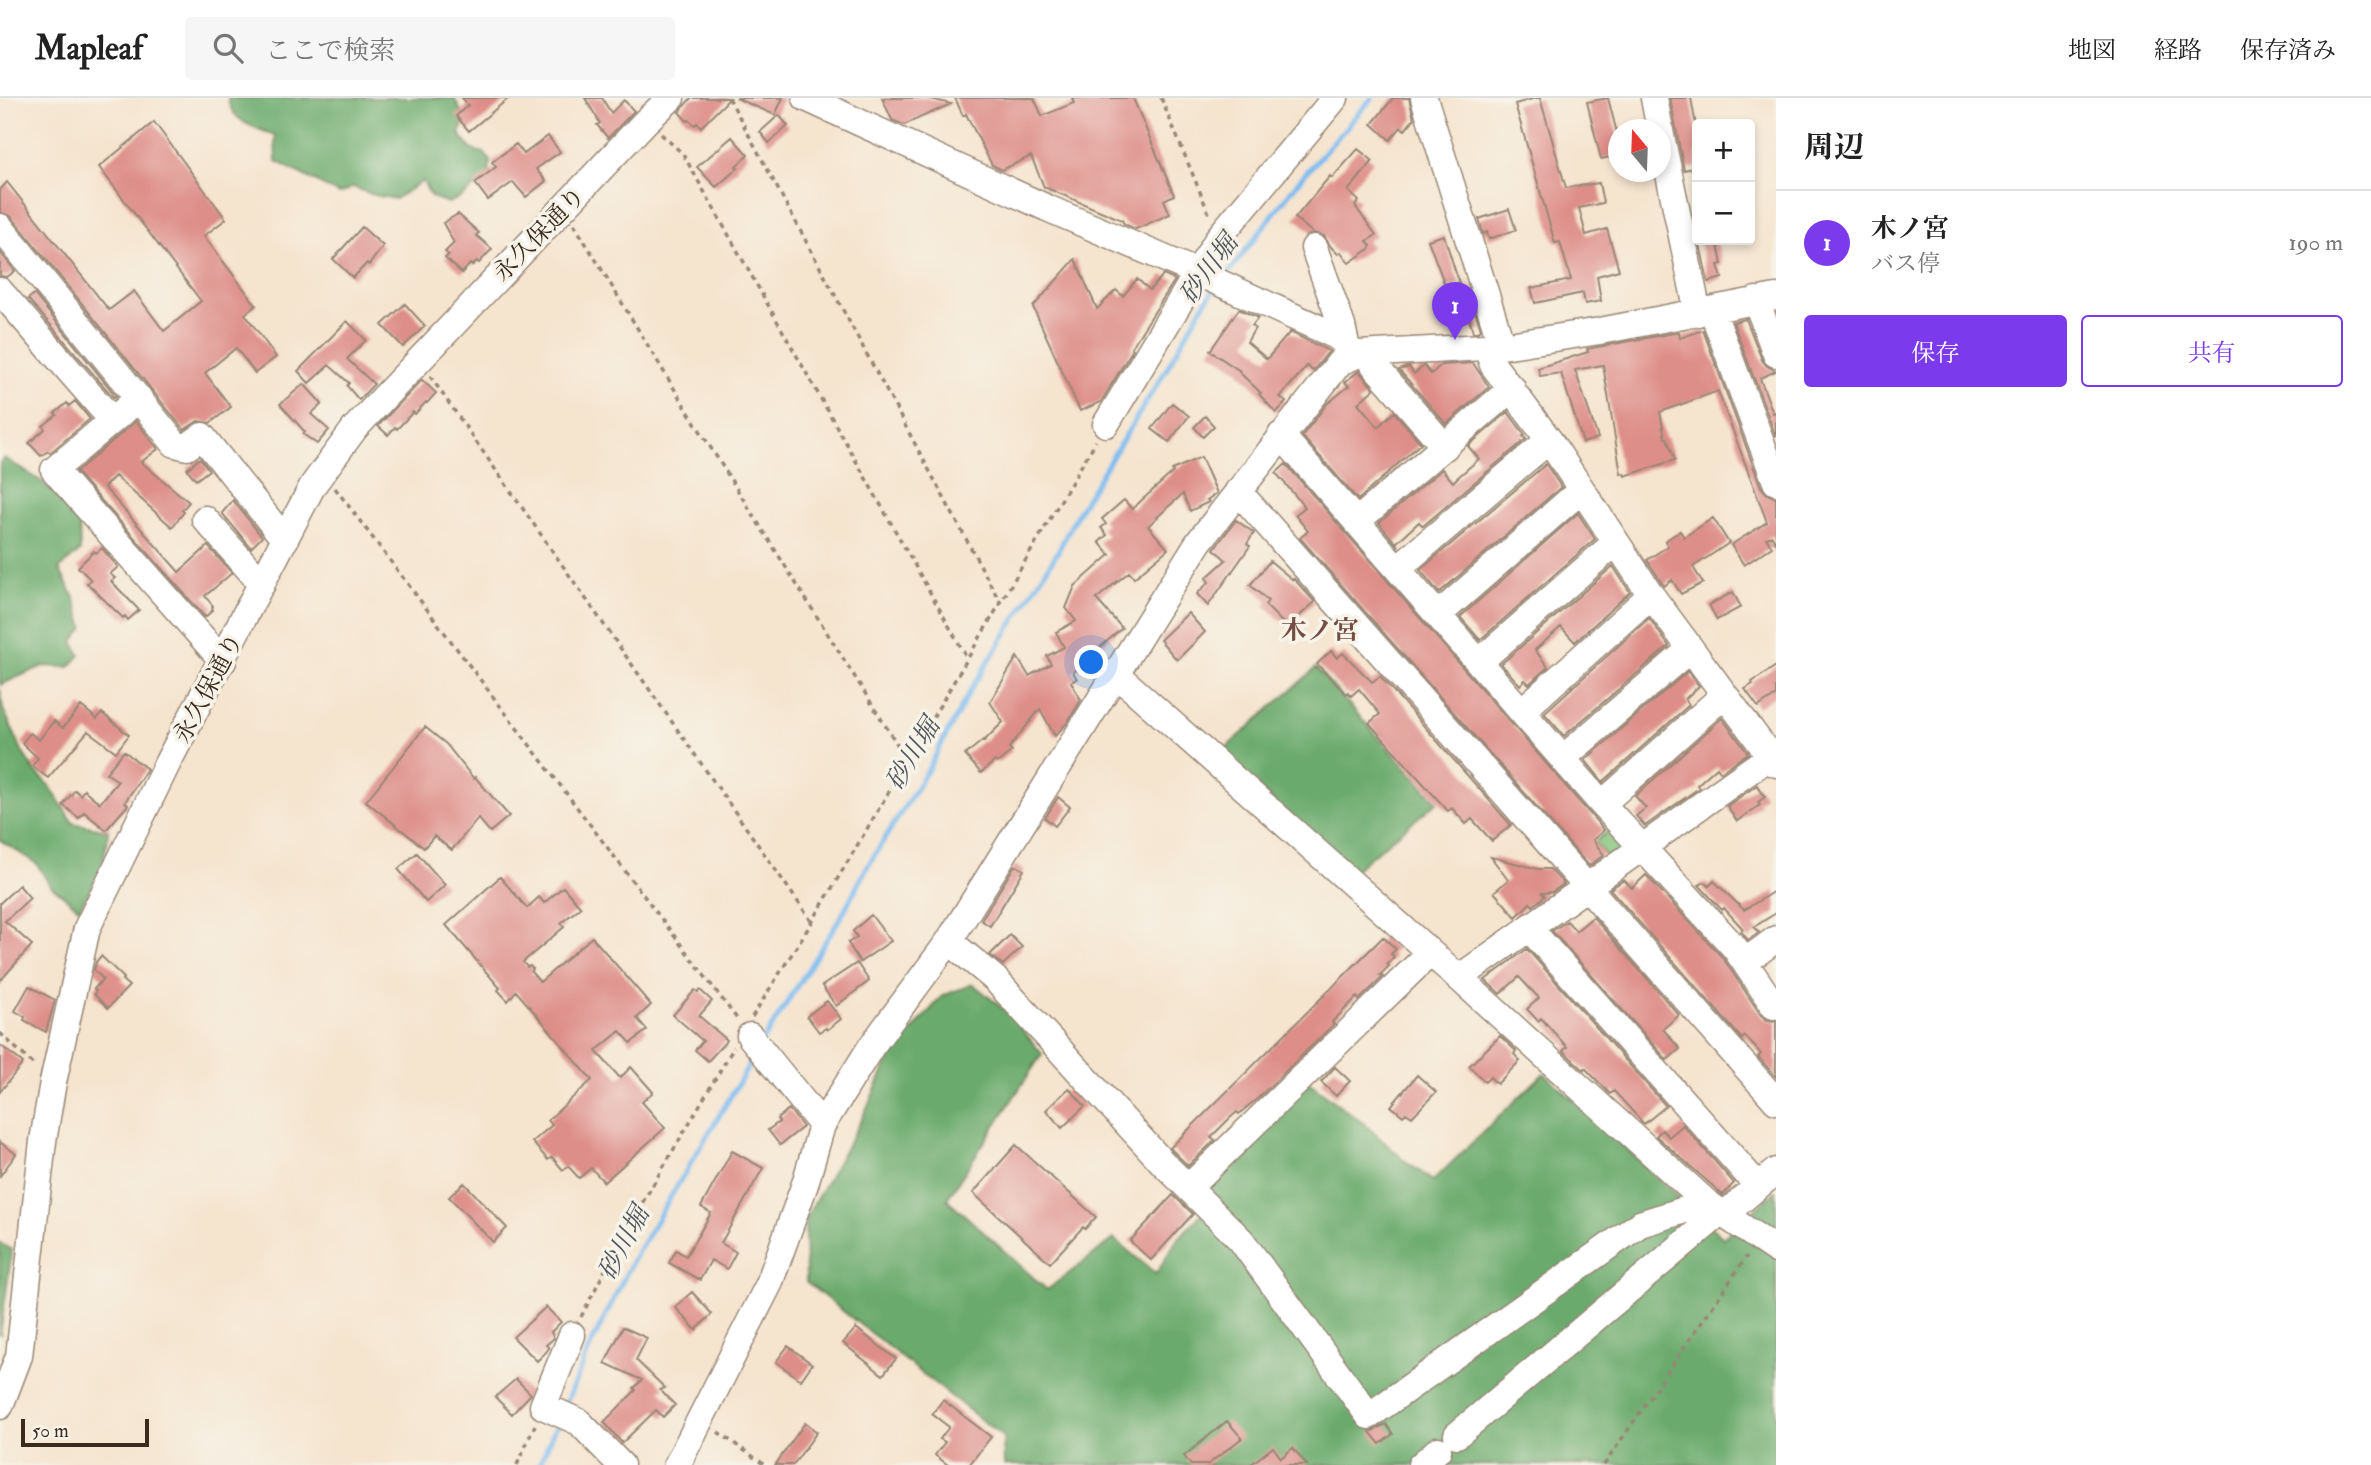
<!DOCTYPE html>
<html lang="ja">
<head>
<meta charset="utf-8">
<style>
	:root { --surface:#fff; --page:#f6f6f6; --text:#222; --muted:#767676; --line:#e0e0e0; --accent:#7c3aed }
	body { margin:0; font-family:"IM FELL Double Pica","Noto Serif JP",serif; background:var(--page); color:var(--text) }
	.controls { position:absolute; right:21px; top:21px; display:grid; overflow:hidden; border-radius:7px; box-shadow:0 4px 10px #0003 }
	.controls button { width:63px; height:63px; display:grid; place-items:center; padding:0; border:0; border-bottom:2px solid var(--line); background:var(--surface); color:var(--text); font:35px sans-serif }
	.compass { position:absolute; left:1608px; top:21px; width:63px; height:63px; border-radius:50%; background:var(--surface); box-shadow:0 4px 10px #0003; rotate:341deg }
	.scale { position:absolute; left:21px; bottom:18px; width:128px; box-sizing:border-box; padding-left:7px; border:4px solid #3b2a1e; border-top:0; font-size:19px; line-height:24px; white-space:nowrap; color:#3b2a1e; -webkit-text-stroke:5px #f7f3e8; paint-order:stroke }
	.you { position:absolute; left:1092px; top:565px; width:24px; height:24px; margin:-18px; border:5px solid #fff; border-radius:50%; background:#1a73e8; box-shadow:0 0 0 10px #1a73e833 }
	.badge { display:grid; place-items:center; width:46px; height:46px; border-radius:50%; background:var(--accent); color:#fff; font-size:23px; font-weight:700 }
	.pin { position:absolute; translate:-50% -58px; filter:drop-shadow(0 2px 4px #0008) }
	.pin::after { content:''; position:absolute; top:37px; width:24px; height:21px; background:inherit; clip-path:polygon(0 0,100% 0,50% 100%) }
	.list { margin:0; padding:0; list-style:none }
	h2 { display:flex; justify-content:space-between; align-items:center; height:91px; margin:0; padding:0 28px; font-size:30px }
	h2 small { font-size:23px; font-weight:400; color:var(--muted) }
	.list li { display:grid; grid-template-columns:46px 1fr auto; gap:21px; align-items:center; box-sizing:border-box; height:105px; padding:0 28px; border-top:2px solid var(--line) }
	.list b { display:block; font-size:26px; white-space:nowrap }
	.list p { margin:0; font-size:23px; white-space:nowrap; color:var(--muted) }
	.list em { font-size:23px; font-style:normal; color:var(--muted) }
	.actions { display:flex; gap:14px; padding:21px 28px }
	.actions a { flex:1; padding:16px 0; border:2px solid var(--accent); border-radius:7px; text-align:center; font-size:24px; color:var(--accent) }
	.actions .main { background:var(--accent); color:#fff }
	.icon { flex:none; width:38px; height:38px; fill:none; stroke:currentColor; stroke-width:2; stroke-linecap:round; stroke-linejoin:round }
	.map { position:relative; flex:none; width:1776px; height:1367px; overflow:hidden }
	header { display:flex; align-items:center; gap:42px; box-sizing:border-box; height:98px; padding:0 35px; background:var(--surface); border-bottom:2px solid var(--line) }
	header strong { font-size:33px }
	nav { display:flex; gap:38px; margin-inline-start:auto; font-size:24px }
	.search { width:490px; height:63px; background:var(--page); display:flex; align-items:center; gap:18px; box-sizing:border-box; padding:0 24px; border-radius:7px; color:var(--muted); font-size:26px }
	main { display:flex }
	aside { flex:1; background:var(--surface) }
	.map>svg:first-child { display:block }
</style>
</head>
<body>
<header>
<strong>Mapleaf</strong>
<div class="search"><svg class="icon" aria-label="search" viewBox="0 0 24 24"><circle cx="10" cy="10" r="6"/><path d="M15 15l6 6"/></svg>ここで検索</div>
<nav><a>地図</a><a>経路</a><a>保存済み</a></nav>
</header>
<main>
<div class="map">
<svg width="1776" height="1367" viewBox="0 0 1776 1367">
	<rect width="100%" height="100%" fill="#f7f3e8"/>
	<filter id="ink" filterUnits="userSpaceOnUse"><feTurbulence type="fractalNoise" baseFrequency=".0143" numOctaves="2"/><feDisplacementMap in="SourceGraphic" scale="14" xChannelSelector="R" yChannelSelector="G"/><feConvolveMatrix kernelMatrix="1 2 1 2 8 2 1 2 1" color-interpolation-filters="sRGB"/></filter>
	<filter id="wash" filterUnits="userSpaceOnUse"><feTurbulence type="fractalNoise" baseFrequency=".00686" numOctaves="4" result="noise"/><feDisplacementMap in="SourceGraphic" scale="28" xChannelSelector="R" yChannelSelector="G"/><feGaussianBlur stdDeviation="1.57" result="paint"/><feColorMatrix in="noise" values="0 0 0 0 0 0 0 0 0 0 0 0 0 0 0 0 0 1.4 0 .05"/><feComposite in="paint" operator="in"/></filter>
	<g filter="url(#wash)">
		<rect width="100%" height="100%" fill="#f5e4ce"/>
		<path fill="#84c57d" stroke="#60784e" stroke-width="2" d="M1613 729 1630 749 1612 766 1595 744Z"/>
		<path fill="#6baa6c" stroke="#536a45" stroke-width="2" d="M228 0H454L465 21 459 36 472 52 484 55 490 63 489 78 462 99 448 105 431 99 423 83 395 101 374 97 353 89 339 96 276 63 275 37C256 31 230 23 228 0Z
			M4 360 41 383 79 417 80 453 59 471 74 499 84 530 73 543 80 557 69 569 43 568 0 587V365Z
			M1316 570 1437 704 1352 774 1219 656Z
			M0 591 3 611 23 655 33 671 49 687 73 725 108 732C107 760 95 787 79 810L50 787 37 766 0 742Z
			M973 886 1011 917 1042 956 947 1101 1047 1192 1114 1141 1156 1176 1176 1143 1207 1110 1201 1092 1309 984 1363 1025 1404 1062 1433 1083 1544 975 1723 1140 1776 1093V1367H1004L1003 1339 806 1184 805 1121 861 1023 890 959 942 898Z
			M0 1145 12 1152 0 1237Z"/>
		<g fill="none" stroke-linecap="round" stroke-linejoin="round">
			<path stroke="#7dbcf1" stroke-width="5" d="M1226 178 1298 84 1372 0
				M764 941 842 817 867 769 927 673 971 591 1057 455 1081 409 1163 277 1205 204 1215 191
				M564 1309 591 1247 634 1160 756 956
				M539 1367 559 1322"/>
		</g>
		<g id="blocks">
			<path fill="#de8e89" d="M462 0H509L469 33 456 18 468 7Z
				M585 0H602L611 15 624 2 634 13 608 40 597 27 600 25Z
				M691 0H730L701 29 697 25 695 27 689 22 687 23 679 14Z
				M736 0H783L775 17Z
				M882 0H927L951 6 904 27 892 22Z
				M955 0H1034L1042 18 1074 5 1072 0H1133L1174 97 1164 102 1170 116 1136 131 1124 126 1122 122 1044 89 1031 58 1002 72 992 67 966 16 963 18Z
				M1393 0H1409L1414 21 1405 32 1401 29 1390 42 1372 26Z
				M1536 0H1540L1566 90 1599 85 1603 105 1579 110 1586 137 1607 131 1619 172 1597 178 1601 203 1585 206 1583 195 1535 205 1531 190 1571 182 1560 144 1555 145 1515 6Z
				M1608 0 1619 43V57L1601 61 1587 4Z
				M1670 0H1691L1697 33V69L1684 72Z
				M779 17 788 28 769 45 760 34Z
				M154 24 226 121 204 138 256 207 245 216 276 259 255 275 236 250 205 275 231 309 210 325 198 323 184 332 12 119 0 114V92L7 84 109 212 134 193 164 233 201 203 99 69Z
				M548 38 560 54 536 71 546 83 526 99 513 84 488 102 475 85 496 69 492 64 516 46 524 56Z
				M732 39 748 57 736 68 738 70 716 89 697 69Z
				M1358 51 1373 63 1348 93 1359 103 1355 108 1376 137 1367 143 1371 148 1368 152 1349 165 1341 154 1338 156 1331 149 1324 138 1313 135 1295 120 1330 78 1332 80Z
				M1509 111 1516 132 1489 141 1487 134 1483 136 1479 121Z
				M458 116 479 135 476 137 492 151 479 165 477 163 472 168 470 166 462 175 445 160 449 157 445 154 454 145 443 125Z
				M362 129 383 148 369 167 367 165 353 180 333 161Z
				M1444 137 1459 185 1446 190 1428 142Z
				M1699 142H1717L1722 166 1718 167 1722 180 1708 184Z
				M0 154 15 173 7 179 0 178Z
				M1075 161 1097 211 1116 192 1123 198 1137 181 1150 192 1163 177 1175 182 1131 250 1133 251 1101 304 1080 313 1033 209Z
				M34 196 116 298 114 300 28 201Z
				M405 206 425 228 403 249 382 227Z
				M1473 207 1481 232 1477 234H1473L1466 210Z
				M1239 211 1258 220 1252 228 1255 230 1247 244 1267 261 1290 234 1329 253 1313 273 1307 268 1280 299 1286 304 1276 315 1259 296 1261 295 1239 274 1240 273 1210 253Z
				M1746 221 1762 262 1767 268 1776 273 1760 280 1773 315 1776 314V339L1733 224Z
				M347 223 366 242 347 261 374 286 359 302 347 288 349 285 329 267 309 285 298 273Z
				M1703 232 1761 389 1767 396 1776 400V445L1772 438 1766 440 1772 449 1744 467 1731 447 1767 424 1718 293 1660 314 1665 340H1667L1675 362 1625 378 1624 375 1621 376 1603 267 1575 272 1598 340 1583 345 1561 275 1540 278 1538 270 1588 254 1587 251 1679 234 1680 240Z
				M1473 265 1489 289 1446 326 1399 272 1409 269 1414 276 1424 268 1431 276 1441 267Z
				M1359 273 1374 291 1358 305 1378 329 1394 314 1421 345 1358 402 1302 338 1327 306 1349 288 1345 284Z
				M422 282 436 295 427 305 426 304 415 316 413 314 397 331 395 329 388 337 378 328Z
				M304 286 322 306 311 316 329 332 317 346 303 336 305 334 280 306Z
				M75 303 90 321 50 355 48 353 41 358 29 345 45 331 43 328 57 317 55 315 67 305 69 308Z
				M1172 305 1189 318 1169 344 1152 331Z
				M1508 314 1525 337 1523 338 1526 341 1423 428 1419 424 1396 445 1399 449 1379 425 1442 371 1453 384 1457 380 1479 361 1468 348Z
				M1205 318 1214 328 1203 339 1194 329Z
				M136 323 158 351 141 364 189 404 182 412 184 414 172 429 115 378 104 389 179 474 208 448 232 475 205 498 213 508 212 510 213 512 205 519 76 374Z
				M1201 359 1217 395 1207 402 1209 404 1190 413 1183 396 1168 409 1148 428 1168 451 1134 480 1129 474 1096 501 1122 530 1088 560 1091 564 1073 574 1077 581 1071 584 1081 602 1067 625 1055 638 1040 611 1009 650 1012 653 997 665 995 663 981 675 965 657 983 642 984 643 1003 624 990 604 1017 559 1029 578 1051 566 1047 558 1064 549 1056 534 1076 523 1066 510 1075 488 1110 457 1099 444 1107 437 1101 430 1106 426 1102 421 1124 402 1132 411 1173 374 1172 372Z
				M200 360 209 372 196 382 187 371Z
				M1286 366 1604 732 1593 742 1604 757 1589 768 1300 440 1308 433 1295 417 1305 409 1276 375Z
				M1546 366 1561 389 1439 495 1420 472Z
				M233 402 262 439 251 450 222 415Z
				M1578 415 1595 441 1480 542 1460 519Z
				M1713 420 1729 445 1693 469 1703 485 1681 496 1672 482 1664 488 1647 462 1668 448 1665 443 1680 433 1684 439Z
				M1236 422 1254 435 1247 446 1250 448 1208 508 1197 496 1209 484 1206 480 1226 462 1214 451Z
				M102 450 118 469 110 476 115 480 111 483 139 512 128 522 125 518 123 520 87 485 91 482 78 469 94 453 96 455Z
				M1270 463 1293 482 1294 481 1315 504 1287 529 1265 507 1268 503 1250 487Z
				M1613 468 1630 494 1575 544 1561 529 1535 552 1548 569 1529 586 1525 582 1520 587 1501 566Z
				M1733 494 1741 509 1717 522 1709 507Z
				M1188 515 1205 534 1177 562 1160 542Z
				M1649 520 1669 548 1564 638 1544 615Z
				M1331 553 1337 560 1343 555 1372 584 1380 578 1511 727 1492 743 1472 721 1466 726 1452 710 1448 713 1369 625 1380 616 1359 591 1351 598 1348 594 1346 596 1317 566Z
				M1776 568V597L1758 609 1745 591 1753 586 1752 584Z
				M1688 573 1699 588 1685 601 1689 607 1603 684 1585 662Z
				M81 608 97 621 102 615 129 637 116 654 88 633 48 680 32 668 38 660 22 645 30 635 39 642 54 623 63 630Z
				M1722 620 1748 655 1721 674 1717 669 1697 687 1699 690 1645 728 1636 718 1646 710 1635 698Z
				M425 629 446 646 474 681 475 679 509 718 490 734 478 720 452 752 434 738 424 750 366 703Z
				M124 653 147 671 125 704 128 707 106 732 84 714 79 720 63 707 75 692 80 697 84 692 100 705 118 683 106 675Z
				M1757 687 1765 699 1758 704 1760 707 1737 723 1727 708Z
				M1058 699 1070 709 1055 728 1045 720Z
				M417 755 445 787 426 804 398 771Z
				M1491 759 1538 771H1550L1564 786 1552 794 1542 795 1545 798 1533 808 1530 805 1516 819 1494 794 1508 782Z
				M1015 767 1024 772 990 828 981 822Z
				M1646 777 1723 860 1761 917 1767 922 1776 923V979L1758 959 1761 956 1745 938 1742 941 1610 791 1624 782 1632 790Z
				M500 779 527 810 539 799 544 805 563 789 581 809 561 825 564 829 523 864 527 869 530 868 533 871 531 874 540 884 592 839 651 907 637 920 647 932 631 945 620 933 596 953 620 980 631 969 653 994 642 1004 665 1030 604 1084 591 1070 579 1080 568 1068 563 1072 552 1059 548 1062 532 1044 552 1027 548 1022 592 982 516 893 508 903 498 892 500 890 446 827Z
				M1714 783 1744 812 1776 792V815L1754 829 1759 834 1748 842 1741 833 1743 831 1724 810 1722 812 1699 787 1705 784 1709 788Z
				M19 787 30 800 5 823 32 847 0 883V805Z
				M871 817 891 843 860 864 848 845 857 839 853 833Z
				M1593 819 1679 917 1663 931 1680 951 1667 962 1552 833 1567 823 1576 833Z
				M1010 837 1022 849 1003 867 990 857Z
				M1383 839 1396 851 1391 856 1394 859 1387 866 1389 868 1380 877 1383 879 1359 902 1357 899 1332 924 1334 926 1258 1000 1239 1016 1237 1014 1230 1020 1211 1039 1215 1042 1188 1068 1170 1050Z
				M1527 851 1666 1008 1644 1026 1614 993 1610 996 1585 970 1584 972 1563 953 1567 949 1541 920 1538 923 1527 911 1539 900 1519 879 1500 896 1485 882Z
				M101 858 124 880 122 882 129 888 108 910 94 896 96 893 94 891 103 881 94 872 96 864Z
				M857 865 869 883 836 908 822 888Z
				M29 888 55 902 46 934 24 922 25 919 15 913Z
				M695 892 698 894 700 892 712 903 699 918 727 942 708 963 695 952 703 943 673 917Z
				M827 903 841 921 827 932 826 930 819 934 807 918Z
				M1500 938 1516 953 1514 956 1520 963 1497 986 1490 979 1485 984 1469 968Z
				M0 947 23 965 0 994Z
				M1335 969 1350 983 1336 998 1321 984Z
				M1417 977 1436 994 1412 1019 1406 1015 1403 1018 1391 1008Z
				M1069 990 1085 1008 1062 1030 1046 1012Z
				M789 1011 803 1029 780 1047 768 1032 779 1024 777 1021Z
				M1683 1027 1734 1085 1723 1097 1656 1038 1662 1032 1669 1039Z
				M0 1044 16 1056 0 1078Z
				M1016 1047 1096 1119 1085 1131 1083 1129 1050 1165 973 1095Z
				M732 1053 763 1070 721 1145 736 1154 727 1171 711 1162 700 1182 669 1165 676 1152 686 1158 711 1115 701 1109Z
				M464 1085 507 1130 493 1144 449 1099Z
				M1173 1097 1193 1116 1151 1162 1130 1143Z
				M692 1194 712 1216 696 1232 675 1209Z
				M546 1209 561 1224 551 1234 554 1240 546 1247 549 1250 546 1254 537 1263 513 1239Z
				M623 1229 647 1240 636 1262 665 1290 660 1292 675 1307 663 1319 656 1312 622 1345 604 1324 636 1292 634 1290 642 1282 605 1265Z
				M856 1230 896 1261 883 1277 843 1245Z
				M788 1248 812 1266 801 1282 776 1264Z
				M516 1281 531 1296 512 1316 495 1299Z
				M943 1302 991 1339 969 1367H948L935 1357 945 1344 940 1341 949 1329 932 1316Z
				M1227 1323 1242 1340 1207 1367H1191L1184 1358Z
				M805 1325 817 1334 793 1367H775Z
				M1386 1326 1393 1336 1380 1346 1370 1334Z
				M1273 1349 1281 1360 1293 1350 1307 1367H1250Z"/>
		</g>
	</g>
	<g filter="url(#ink)">
		<use href="#blocks" fill-opacity="0" stroke="#988776" stroke-width="2"/>
		<g fill="none" stroke-linecap="round" stroke-linejoin="round">
			<g stroke="#988776" stroke-width="29">
				<path id="minor" d="M806 0 1047 110 1196 174 1336 238 1346 246 1353 258
					M1424 0 1502 248
					M1654 0 1660 32
					M1660 33 1698 215
					M0 129 175 346 187 349 202 338 285 442
					M1314 150 1342 228 1346 246
					M0 193 112 322
					M1756 202 1776 256
					M1712 212 1776 384
					M1487 249 1493 267 1549 342 1651 497 1776 666
					M1370 256 1374 267 1445 349
					M139 300 54 372 223 563
					M1106 326 1219 139 1335 0
					M1281 337 1602 706 1735 850 1774 908 1776 906
					M1238 393 1776 1003
					M205 421 262 486
					M1356 424 1512 290
					M1398 470 1549 342
					M1438 517 1580 393
					M1479 564 1615 445
					M1116 576 1459 880 1707 1105 1776 1152
					M1522 613 1651 497
					M1563 660 1690 551
					M1602 706 1724 597
					M1529 830 1758 1088
					M949 843 995 881 1163 1065 1241 1142 1369 1318 1640 1126 1707 1105
					M1746 863 1776 841
					M1459 880 1776 654
					M750 938 822 1027
					M1189 1089 1430 855
					M1724 1117 1776 1073
					M572 1237 543 1308 579 1324 621 1367
					M0 1308 19 1258 43 1043 53 984 87 830 168 664 313 387 355 330 646 23 671 0
					M1457 1337 1720 1115
					M677 1367 769 1186 805 1086 822 1027 871 949 949 843 1198 445 1340 264 1359 256 1502 248 1600 233 1776 199
					M1421 1367 1438 1352"/>
			</g>
			<path stroke="#988776" stroke-width="3.5" stroke-dasharray="5 5" stroke-linecap="butt" d="M729 0 1000 504
				M1161 0 1210 118
				M661 36 683 56 967 560
				M574 126 689 315 907 662
				M430 278 812 824
				M335 390 738 922
				M752 919 812 824 1096 343
				M0 935 36 969
				M581 1219 621 1141 734 949
				M718 1334 765 1367
				M517 1367 535 1327
				M1604 1367 1747 1158"/>
			<use href="#minor" stroke="#fff" stroke-width="26"/>
		</g>
	</g>
	<g text-anchor="middle" stroke-width="7" stroke-linejoin="round" paint-order="stroke">
		<g font-size="24" fill="#3b2a1e" stroke="#f7f3e8">
			<text transform="translate(539 136) rotate(-46)" y="8">永久保通り</text>
			<text transform="translate(208 590) rotate(-62)" y="8">永久保通り</text>
		</g>
		<g font-size="26" font-style="italic" fill="#4f565d" stroke="#f7f3e8">
			<text transform="translate(1208 171) rotate(-54)" y="9">砂川堀</text>
			<text transform="translate(912 656) rotate(-59)" y="9">砂川堀</text>
			<text transform="translate(623 1145) rotate(-62)" y="9">砂川堀</text>
		</g>
		<g font-size="26" font-weight="bold" fill="#744d43" stroke="#f7f3e8">
			<text x="1320" y="541">木ノ宮</text>
		</g>
	</g>
</svg>
<div class="controls">
<button>+</button>
<button>−</button>
</div>
<svg class="compass" viewBox="-18 -18 36 36"><path d="M0-13l5 13h-10z" fill="#e53935"/><path d="M0 13l5-13h-10z" fill="#767676"/></svg>
<div class="scale">50 m</div>
<div class="you"></div>
<div class="pin badge" style="left:1455px;top:242px">1</div>
</div>
<aside>
<h2>周辺<small></small></h2>
<ul class="list">
<li><span class="badge">1</span><div><b>木ノ宮</b><p>バス停</p></div><em>190 m</em></li>
</ul>
<div class="actions"><a class="main">保存</a><a>共有</a></div>
</aside>
</main>
</body>
</html>
